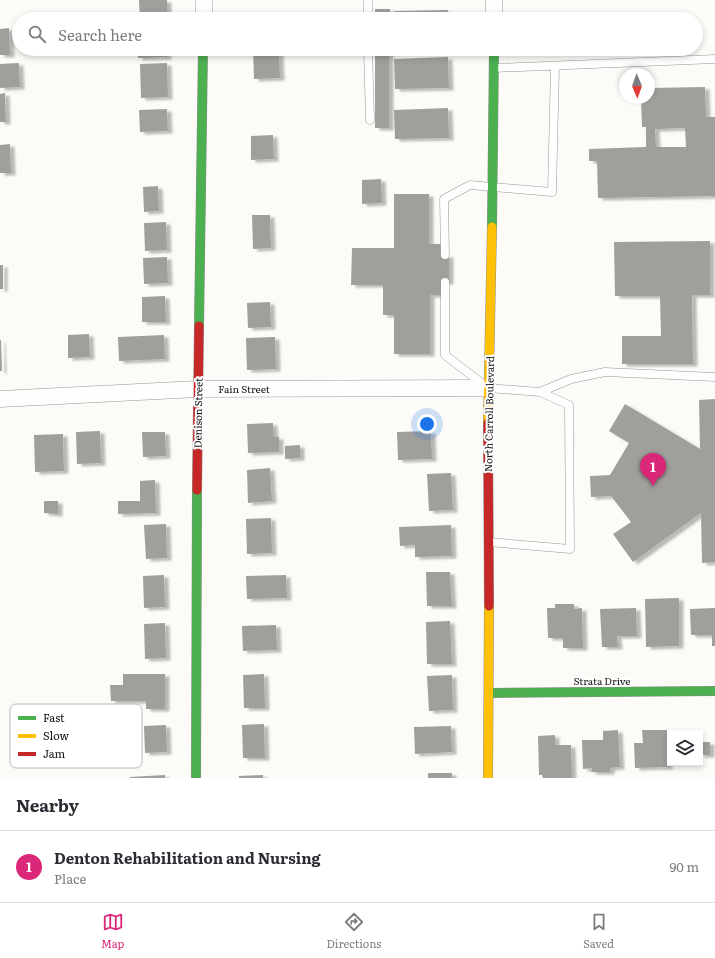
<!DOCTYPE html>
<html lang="en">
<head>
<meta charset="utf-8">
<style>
	:root { --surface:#fff; --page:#f2f2f3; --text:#2b2b33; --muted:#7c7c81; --line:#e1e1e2; --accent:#db2777 }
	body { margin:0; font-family:Literata,serif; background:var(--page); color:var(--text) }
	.controls { position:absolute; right:12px; bottom:12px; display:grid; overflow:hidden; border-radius:0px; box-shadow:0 2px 6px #0003 }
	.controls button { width:36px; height:36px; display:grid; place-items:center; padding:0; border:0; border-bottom:1px solid var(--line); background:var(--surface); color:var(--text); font:20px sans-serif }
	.compass { position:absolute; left:619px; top:68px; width:36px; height:36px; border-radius:50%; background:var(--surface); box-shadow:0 2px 6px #0003; rotate:178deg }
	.you { position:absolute; left:427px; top:424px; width:14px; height:14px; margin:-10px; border:3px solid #fff; border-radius:50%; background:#1a73e8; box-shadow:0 0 0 6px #1a73e833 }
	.badge { display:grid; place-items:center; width:26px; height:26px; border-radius:50%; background:var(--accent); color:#fff; font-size:13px; font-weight:700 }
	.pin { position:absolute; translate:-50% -33px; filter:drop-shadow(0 1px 2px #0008) }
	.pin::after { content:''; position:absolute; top:21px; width:14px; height:12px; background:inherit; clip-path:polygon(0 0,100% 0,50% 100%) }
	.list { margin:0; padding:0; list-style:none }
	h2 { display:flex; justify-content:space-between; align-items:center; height:52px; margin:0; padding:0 16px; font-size:17px }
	h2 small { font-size:13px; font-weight:400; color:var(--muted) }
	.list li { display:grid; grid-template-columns:26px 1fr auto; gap:12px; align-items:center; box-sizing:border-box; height:72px; padding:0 16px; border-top:1px solid var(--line) }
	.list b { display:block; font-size:15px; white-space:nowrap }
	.list p { margin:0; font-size:13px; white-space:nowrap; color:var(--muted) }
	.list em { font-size:13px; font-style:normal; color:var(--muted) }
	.icon { flex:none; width:22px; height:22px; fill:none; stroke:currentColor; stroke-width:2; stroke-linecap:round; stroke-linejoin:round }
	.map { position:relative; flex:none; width:715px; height:778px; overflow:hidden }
	.search { position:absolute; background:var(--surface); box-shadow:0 2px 6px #0003; left:12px; right:12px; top:12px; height:44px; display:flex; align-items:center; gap:10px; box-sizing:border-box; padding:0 14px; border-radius:22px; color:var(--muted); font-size:15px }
	.sheet { height:124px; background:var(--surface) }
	nav { display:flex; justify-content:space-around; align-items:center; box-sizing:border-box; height:56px; border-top:1px solid var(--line); background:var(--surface); font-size:11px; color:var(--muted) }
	nav a { display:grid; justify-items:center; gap:2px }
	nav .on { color:var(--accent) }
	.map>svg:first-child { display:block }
</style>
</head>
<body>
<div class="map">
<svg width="715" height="778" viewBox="0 0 715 778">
	<defs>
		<filter id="shadow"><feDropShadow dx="4.5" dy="2.5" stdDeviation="1" flood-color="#0004"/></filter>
	</defs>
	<rect width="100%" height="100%" fill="#fcfbf7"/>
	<path fill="#a09f9c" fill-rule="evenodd" filter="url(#shadow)" d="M139 0H167V18L140 19Z
		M375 9H390V19H375Z
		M448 10V19H394V11Z
		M9 28 10 55H0V29Z
		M137 49H167V57L138 58Z
		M253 49H279L280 78 254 79Z
		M375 49H389V128H375Z
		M448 57 449 88 395 89 394 59Z
		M19 63 20 87 0 88V64Z
		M167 63 168 97 141 98 140 64Z
		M705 87 706 117H715V196L598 198 597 161H589V149L646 147V127H642L641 98H649V88ZM685 128 686 147H656L655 129Z
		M5 93 6 122H0V94Z
		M448 108 449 138 395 139 394 110Z
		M167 109 168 131 140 132 139 110Z
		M273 135 274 159 251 160V136Z
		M10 144 11 173H0V145Z
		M381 179 382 203 362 204V180Z
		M158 186 159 211 144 212 143 187Z
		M394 194H429V244H441V255H449V282H441V295H430V354H394V315H383V285H351L352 248H394Z
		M252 215H270L271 248 253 249Z
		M166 222 167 250 145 251 144 223Z
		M710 241V295H692L693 364H622V336H661L660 296H615L614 242Z
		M167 257 168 283 144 284 143 258Z
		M0 265H3V289H0Z
		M165 296 166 322H142V297Z
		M270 302 271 327 248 328 247 303Z
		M89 334 90 357 68 358V335Z
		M164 335 165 359 119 361 118 337Z
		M275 337 276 369 247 370 246 338Z
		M0 340H1L2 371H0Z
		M715 399V562L702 563 701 513 633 562 613 534 631 522 611 496 591 497 590 476 610 475 629 443 609 431 625 404 700 449 699 400Z
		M273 423 274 437H279V452L248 453 247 424Z
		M100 431 101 463 77 464 76 432Z
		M431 431 432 459 398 460 397 432Z
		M142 432H165L166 456 143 457Z
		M63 434 64 471 35 472 34 435Z
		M300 445V458L285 459V446Z
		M270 468 272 501 248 503 247 470Z
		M451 473 453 510 429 511 427 474Z
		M155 480 156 513 118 514V501H140V481Z
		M44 501H58V514L44 513Z
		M271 518 272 553 247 554 246 519Z
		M166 524 167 558 146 559 144 525Z
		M451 525 452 556 415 557V545L400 546 399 527Z
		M426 572H450L452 606H427Z
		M164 575 165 607 144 608 143 576Z
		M286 575 287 598 247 599 246 576Z
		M679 598V646L646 647 645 599Z
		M555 604H574V609L582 608 583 648H563V638H548L547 608H555Z
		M636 608 637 636H617L618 647H602L600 609Z
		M715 608V646H712V635H691L690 609Z
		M450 621 452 664H427L426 622Z
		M165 623 166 658 145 659 144 624Z
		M276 625 277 650 243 651 242 626Z
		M123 674H165V709H146V701H111L110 685H123Z
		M264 674 265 708H244L243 675Z
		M452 675 453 710 429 711 427 676Z
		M264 724 265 758H243L242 725Z
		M166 725 167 752 145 753 144 726Z
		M451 726 452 752 415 754 414 727Z
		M618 730 620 767 610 768V772H591L592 768 583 769 582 740H603V731Z
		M642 730H667L668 767 635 768 634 743H643Z
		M675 730H691V733H675Z
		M555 735V745H571L572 778H543L542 775H539L538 736Z
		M700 742H710V755H700Z
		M428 773H452V778H428Z
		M165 775V778H130V777Z
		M263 775V778H239V776Z"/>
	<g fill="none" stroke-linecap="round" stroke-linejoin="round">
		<g stroke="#979695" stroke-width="9">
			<path id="lane" d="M368 19V0
				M368 49 370 120
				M494 68 715 59
				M445 255 444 199 470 185 552 192 555 66
				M445 282V355L488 388 540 392 569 405 570 549 489 542
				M540 392 571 379 605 372 715 377"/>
		</g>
		<g stroke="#979695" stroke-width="17">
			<path id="street" d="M204 19V0
				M494 19V0
				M0 399 198 389 488 388"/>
		</g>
		<g stroke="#8d8d8b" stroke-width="10">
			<path id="fast" d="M492 227 494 49
				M199 326 203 49
				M490 693 715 691
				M196 778 197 490"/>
		</g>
		<g stroke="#8d8d8b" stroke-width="10">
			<path id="slow" d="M488 423 492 227
				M488 778 489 606"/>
		</g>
		<g stroke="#8d8d8b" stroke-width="10">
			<path id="jam" d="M488 423 489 606
				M197 490 199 326"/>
		</g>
		<use href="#lane" stroke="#fffefe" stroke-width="8"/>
		<use href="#street" stroke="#fffefe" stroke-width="16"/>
		<use href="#fast" stroke="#4caf50" stroke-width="9"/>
		<use href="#slow" stroke="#ffc107" stroke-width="9"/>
		<use href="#jam" stroke="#c62828" stroke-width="9"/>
	</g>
	<g text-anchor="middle" stroke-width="4" stroke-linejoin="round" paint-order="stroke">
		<g font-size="10" fill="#111" stroke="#fff">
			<text x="244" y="393">Fain Street</text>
			<text transform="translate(198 413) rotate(-89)" y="4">Denison Street</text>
			<text transform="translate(489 414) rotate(-89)" y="4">North Carroll Boulevard</text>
			<text x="602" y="685">Strata Drive</text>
		</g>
	</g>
	<rect x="10" y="704" width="132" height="64" rx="6" fill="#fff" stroke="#b8b8b8" stroke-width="1"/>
	<rect x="18" y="716" width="18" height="4" fill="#4caf50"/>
	<rect x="18" y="734" width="18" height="4" fill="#ffc107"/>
	<rect x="18" y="752" width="18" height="4" fill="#c62828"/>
	<g font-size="11" fill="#111">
		<text x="43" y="722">Fast</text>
		<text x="43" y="740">Slow</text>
		<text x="43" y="758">Jam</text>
	</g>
</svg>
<div class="controls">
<button><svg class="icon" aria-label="layers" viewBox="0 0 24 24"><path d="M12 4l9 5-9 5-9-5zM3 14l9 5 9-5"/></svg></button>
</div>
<svg class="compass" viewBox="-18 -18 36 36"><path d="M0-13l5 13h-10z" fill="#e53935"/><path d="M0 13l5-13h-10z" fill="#7c7c81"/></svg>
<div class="you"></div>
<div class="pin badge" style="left:653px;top:486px">1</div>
<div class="search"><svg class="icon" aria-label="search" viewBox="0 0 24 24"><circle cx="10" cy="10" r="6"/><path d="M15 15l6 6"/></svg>Search here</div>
</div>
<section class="sheet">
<h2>Nearby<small></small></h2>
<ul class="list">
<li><span class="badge">1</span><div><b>Denton Rehabilitation and Nursing</b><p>Place</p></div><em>90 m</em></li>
</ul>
</section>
<nav>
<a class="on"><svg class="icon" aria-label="map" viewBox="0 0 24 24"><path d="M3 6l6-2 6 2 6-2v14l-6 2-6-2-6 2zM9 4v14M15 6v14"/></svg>Map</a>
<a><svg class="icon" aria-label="directions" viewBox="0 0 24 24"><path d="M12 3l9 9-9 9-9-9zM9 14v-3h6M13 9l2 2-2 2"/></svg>Directions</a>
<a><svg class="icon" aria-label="saved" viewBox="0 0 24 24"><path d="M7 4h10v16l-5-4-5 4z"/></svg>Saved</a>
</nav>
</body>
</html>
